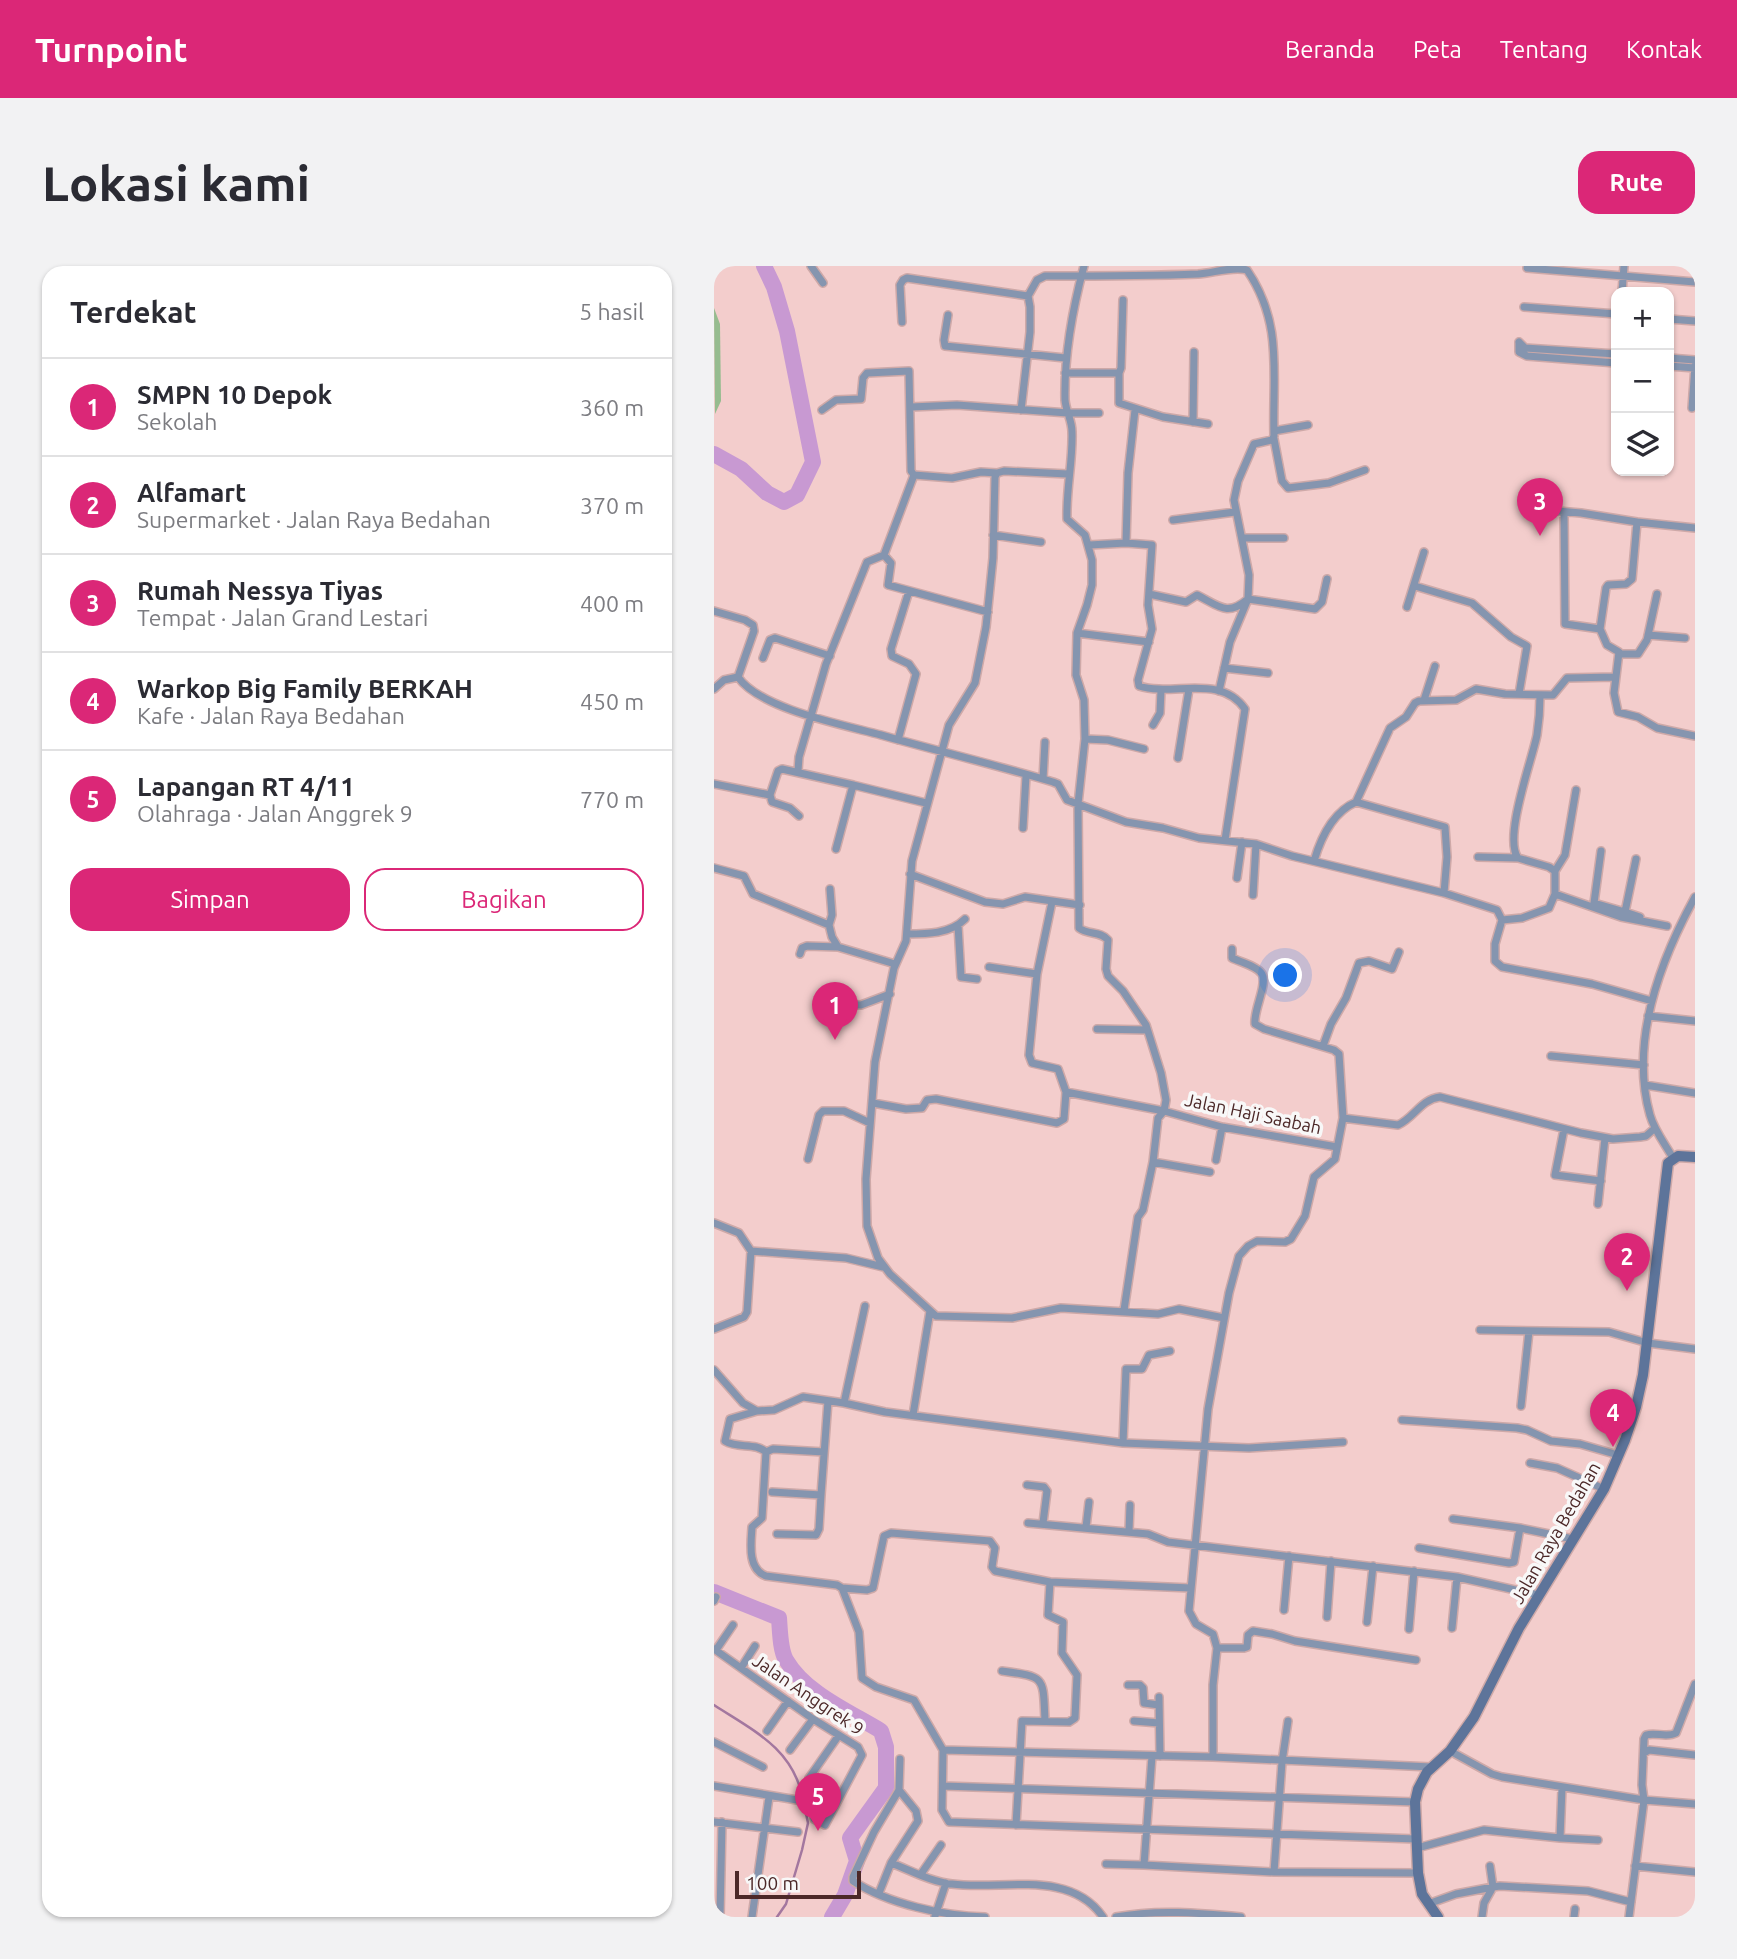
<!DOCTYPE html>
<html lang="id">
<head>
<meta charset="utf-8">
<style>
	:root { --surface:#fff; --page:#f2f2f3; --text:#2b2b33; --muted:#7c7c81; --line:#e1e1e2; --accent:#db2777 }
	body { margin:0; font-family:Ubuntu,sans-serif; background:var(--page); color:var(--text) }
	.controls { position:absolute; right:21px; top:21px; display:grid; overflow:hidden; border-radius:14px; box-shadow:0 2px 5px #0004 }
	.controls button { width:63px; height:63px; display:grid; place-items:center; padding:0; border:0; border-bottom:2px solid var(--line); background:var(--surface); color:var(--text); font:35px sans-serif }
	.scale { position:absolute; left:21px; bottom:18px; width:126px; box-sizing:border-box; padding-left:7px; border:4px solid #4c2828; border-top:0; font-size:19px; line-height:24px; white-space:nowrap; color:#4c2828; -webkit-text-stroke:5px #f8f8f8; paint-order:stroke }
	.you { position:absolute; left:572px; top:710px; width:24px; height:24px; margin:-18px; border:5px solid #fff; border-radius:50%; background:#1a73e8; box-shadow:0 0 0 10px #1a73e833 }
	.badge { display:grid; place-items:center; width:46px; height:46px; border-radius:50%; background:var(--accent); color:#fff; font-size:23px; font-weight:700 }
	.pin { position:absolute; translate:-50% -58px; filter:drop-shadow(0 2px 4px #0008) }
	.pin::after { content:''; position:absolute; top:37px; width:24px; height:21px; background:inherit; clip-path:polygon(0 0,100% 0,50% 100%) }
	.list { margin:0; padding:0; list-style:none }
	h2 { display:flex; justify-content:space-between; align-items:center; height:91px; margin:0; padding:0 28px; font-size:30px }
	h2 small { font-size:23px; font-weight:400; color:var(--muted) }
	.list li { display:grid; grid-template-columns:46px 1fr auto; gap:21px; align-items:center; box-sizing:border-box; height:98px; padding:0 28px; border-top:2px solid var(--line) }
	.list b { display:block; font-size:26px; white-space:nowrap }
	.list p { margin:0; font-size:23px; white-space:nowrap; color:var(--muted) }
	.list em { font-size:23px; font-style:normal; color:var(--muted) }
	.actions { display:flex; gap:14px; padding:21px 28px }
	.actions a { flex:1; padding:16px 0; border:2px solid var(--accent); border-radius:21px; text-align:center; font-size:24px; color:var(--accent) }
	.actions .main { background:var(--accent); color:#fff }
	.icon { flex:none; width:38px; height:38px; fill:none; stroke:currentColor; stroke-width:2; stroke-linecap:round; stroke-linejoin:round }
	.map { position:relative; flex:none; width:981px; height:1651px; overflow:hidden; border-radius:21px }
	header { display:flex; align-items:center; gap:42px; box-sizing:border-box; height:98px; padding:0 35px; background:var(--accent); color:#fff }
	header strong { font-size:33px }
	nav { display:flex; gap:38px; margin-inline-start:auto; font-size:24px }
	.intro { display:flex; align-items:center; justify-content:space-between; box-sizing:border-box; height:168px; padding:0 42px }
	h1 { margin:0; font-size:49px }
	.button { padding:18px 32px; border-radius:21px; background:var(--accent); color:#fff; font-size:24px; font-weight:700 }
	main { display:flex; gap:42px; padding:0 42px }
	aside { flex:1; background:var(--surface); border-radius:21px; box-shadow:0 2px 5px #0004 }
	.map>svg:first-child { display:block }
</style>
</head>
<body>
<header>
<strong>Turnpoint</strong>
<nav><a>Beranda</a><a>Peta</a><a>Tentang</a><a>Kontak</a></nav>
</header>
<div class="intro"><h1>Lokasi kami</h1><a class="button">Rute</a></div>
<main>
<aside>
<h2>Terdekat<small>5 hasil</small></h2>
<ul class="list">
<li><span class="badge">1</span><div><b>SMPN 10 Depok</b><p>Sekolah</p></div><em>360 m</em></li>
<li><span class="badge">2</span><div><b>Alfamart</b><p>Supermarket · Jalan Raya Bedahan</p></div><em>370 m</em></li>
<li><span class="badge">3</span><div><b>Rumah Nessya Tiyas</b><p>Tempat · Jalan Grand Lestari</p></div><em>400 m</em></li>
<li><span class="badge">4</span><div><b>Warkop Big Family BERKAH</b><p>Kafe · Jalan Raya Bedahan</p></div><em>450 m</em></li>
<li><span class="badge">5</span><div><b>Lapangan RT 4/11</b><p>Olahraga · Jalan Anggrek 9</p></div><em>770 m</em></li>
</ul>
<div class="actions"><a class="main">Simpan</a><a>Bagikan</a></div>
</aside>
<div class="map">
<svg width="981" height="1651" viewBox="0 0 981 1651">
	<rect width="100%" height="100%" fill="#f3cdcc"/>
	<path fill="#96bc8f" d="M0 42 6 58 7 135 1 148Z"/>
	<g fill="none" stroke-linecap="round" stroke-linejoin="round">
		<path stroke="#a3779f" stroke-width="2.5" d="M0 1439C40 1465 78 1482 89 1532
			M63 1651 72 1638 88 1584 94 1557 90 1538"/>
		<path stroke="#c899d2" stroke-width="16" d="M0 188 27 203 53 227 70 236 83 229 99 196 73 65 60 21 50 0
			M0 1326 65 1352C66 1364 66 1384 72 1394 91 1427 136 1446 167 1465L172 1481V1522L136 1572 143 1595 131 1629 118 1651"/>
		<g stroke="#cea9a8" stroke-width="10">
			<path id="street" d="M97 0 109 17
				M370 0C358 45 350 88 351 134 352 146 358 154 358 166 359 195 352 223 353 253L371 269 378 294V319L373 339 363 367 362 409 370 434 371 473 364 538 365 662C374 669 387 665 394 674L392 703 394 710 409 725 432 759 447 807 452 834 450 845 444 852 439 896 429 944 424 951 410 1044
				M813 2 981 16
				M908 26 910 0
				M810 41 902 48
				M234 49 230 74 231 80 351 92
				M955 53 981 55
				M188 56 186 19 189 14 193 12 314 30 323 14 331 10C382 10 434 10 484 8 499 7 519 0 533 4 570 58 558 110 560 170L558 174 540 178 524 215 520 234 535 309 534 333 516 376 505 425
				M805 76V86L813 90 902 97
				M805 76 811 82 902 88
				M955 92 981 94
				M955 100 981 102
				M351 107H405V137L449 151 494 158
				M405 107 407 102 409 34
				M197 141 243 139 354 147H385
				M978 142 981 100
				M307 144 316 66V41L314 30
				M479 156 480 86
				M560 165 594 159
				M560 173 568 215 574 222 615 217 651 204
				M354 208 290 205 283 207 281 211 279 292 272 361 261 417 235 459 198 595 192 675 180 702 161 796 152 913 153 960 164 992 176 1008 222 1050 298 1052 347 1042 444 1048 465 1043 510 1052
				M200 209 238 212 267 206 283 207
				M820 243 867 247 923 256
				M850 246 851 358 886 363 893 379 905 386 900 427 904 446 924 451 943 462 981 470
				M459 254 521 246
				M279 269 327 276
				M528 272H570
				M412 277 414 207 421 144
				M375 279 412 277 438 279 434 339 438 363 424 414 425 420C459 431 506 407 531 443L511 574
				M170 289 177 297 174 319 274 346
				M701 320 758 337 797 371 813 380 805 428
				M435 328 472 336 483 329C505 340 513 351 534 333L601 343 608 336 613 313
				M693 341 710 286
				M0 345 31 354 39 359 40 365 24 411C46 443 130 459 167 469 224 485 282 499 339 516L344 518 353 534 412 556 449 562 485 572 542 578 578 590 730 627 783 644 788 654 781 678V695L788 701 878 718 938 735
				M886 363 892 322 894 319 912 318 918 313 923 256 981 262
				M363 367 435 376
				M934 369 971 372
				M906 388H924L933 374 943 328
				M49 392 56 374 61 372 116 390
				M510 402 554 407
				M0 423 10 414 24 411
				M826 430C826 443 825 456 823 469 818 494 789 572 804 592L835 601 841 605
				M710 434 721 400
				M439 459 446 447 447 424
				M371 473 394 474 430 483
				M184 474 202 408 195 398 178 390 177 383 195 325
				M464 492 475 423
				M84 505 85 491 112 398 153 296 170 289 200 209 197 205 195 105 153 107 149 112 147 133 122 134 108 144
				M329 513 331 476
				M0 518 56 529 64 505 68 503 139 519
				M56 529 58 536 76 542 85 550
				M309 562 312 510
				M122 583 139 519 212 537
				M887 585 880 637 911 646
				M764 591 804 592
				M922 593 911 646 926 651
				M600 595C607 571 619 546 642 536
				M0 602 30 610 39 628 115 659 118 671 124 681 181 698
				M196 608 271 636 289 638 311 631 366 639
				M523 612 528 576
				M730 627 733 591 731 561 642 536 676 462 692 451 701 437 705 435 742 434 762 423 791 428 839 429 853 412 901 411
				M841 628V605L851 589 862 524
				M539 629 542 578
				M338 636 323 708 315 789 318 797 344 803 352 826
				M788 654 808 652 835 642 841 628 907 651 953 660
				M115 659 118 649 116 623
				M244 659 247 711 263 713
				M193 668C213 668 236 668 251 653
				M518 683V692C526 696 543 700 548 708 554 718 539 745 541 758L550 763 620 784 625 788 629 852 621 893 600 911 591 950 577 973 571 976 543 975 534 980 525 990 515 1027 494 1143 475 1345 482 1358 499 1368 503 1382 499 1419V1491L717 1501
				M86 688 88 682 93 680 124 681
				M275 701 323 708
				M123 738 147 739 176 728
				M934 750 981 755
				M383 763 433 764
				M609 780 617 758 632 732 645 697 655 695 678 703 685 686
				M837 790 930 799
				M931 819 981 827
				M159 837 192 843 208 842 213 834 222 833 343 857 350 853 352 826 450 845 508 861 623 881
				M629 852 684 859C700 852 707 833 726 831L867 867 899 873 926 871 932 870 941 862
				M850 863 841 909 887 915
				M959 892C951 878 940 864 936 849 915 775 946 695 981 631
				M94 893 105 849 109 845H130L156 857
				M502 894 508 861
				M439 896 496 906
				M884 938 891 872
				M0 957 25 967 37 985 132 992 169 1001
				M0 1063 30 1051 33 1046 37 985
				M766 1064 895 1066 934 1077 981 1083
				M0 1104 29 1137 43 1145 60 1144 89 1131 130 1137 171 1146 409 1177 535 1182 629 1176
				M130 1137 151 1040
				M807 1140 815 1065
				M43 1145 16 1153 11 1175C24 1183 41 1176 52 1186
				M199 1149 216 1045
				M688 1154 803 1162 813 1164 837 1175 866 1178 904 1189
				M409 1177 412 1103H428L435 1089 456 1085
				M110 1186 59 1183 52 1186 48 1252 38 1261C37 1277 33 1303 52 1310L123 1319 128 1322 145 1366 148 1412 162 1421 200 1434 229 1484 228 1544 235 1556 702 1573
				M816 1197 843 1202 890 1223
				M313 1219 330 1221 333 1225 329 1257
				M58 1226 107 1229 114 1135
				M739 1253 806 1262
				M314 1257 434 1268 454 1276 743 1311 824 1329
				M372 1261 375 1236
				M415 1265 416 1239
				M63 1268 102 1269 105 1263 107 1229
				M705 1282 795 1297 800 1296 806 1262 859 1273
				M128 1322 153 1324 159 1322 170 1270 177 1267 276 1275 281 1282 278 1301 281 1305 336 1316
				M0 1335 2 1331
				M570 1344 575 1290
				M613 1351 617 1295
				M653 1356 659 1300
				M738 1362 743 1311
				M695 1363 700 1305
				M503 1382H530L533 1381 534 1369 539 1365 558 1368 581 1375 702 1394
				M0 1383 99 1453 144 1481 148 1489 111 1559 100 1553 101 1537 0 1520
				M2 1384 19 1359
				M27 1402 41 1380
				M288 1405C332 1411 329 1410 331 1455
				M414 1419H426L429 1422 430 1437 445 1439
				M445 1431 446 1490
				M420 1455 445 1457
				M53 1465 74 1435
				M0 1476 49 1501
				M76 1484 99 1453
				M229 1484 499 1491
				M736 1485 778 1508 788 1511 930 1534 981 1538
				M930 1487 935 1484 981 1489
				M186 1493 185 1524 160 1566 139 1611V1615C174 1638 230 1650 271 1651
				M95 1512 125 1469
				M229 1520 701 1536
				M0 1556 84 1566
				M302 1559 308 1455 355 1456 361 1452 363 1409 348 1387 349 1356 334 1349 336 1316 477 1322
				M846 1572 848 1522
				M703 1582 770 1564 846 1572 884 1574
				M177 1597C196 1604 217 1616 238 1618 287 1625 355 1602 389 1651
				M392 1598 430 1599 438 1490
				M430 1599 560 1606 704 1607
				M921 1600 981 1606
				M560 1606 568 1496 574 1455
				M207 1608 227 1579
				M165 1627 177 1597 204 1555 202 1545 185 1524
				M714 1638 742 1628 779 1621 776 1600
				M221 1650 232 1617
				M6 1651 8 1556
				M38 1651 55 1531
				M402 1651C443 1643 486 1647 527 1651
				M768 1651 770 1637 779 1621 786 1620 874 1625 917 1636
				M860 1651 861 1643
				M915 1651 930 1534 928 1519 930 1473 932 1469C942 1466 953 1472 962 1467L981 1418"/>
		</g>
		<g stroke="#cea9a8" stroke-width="13">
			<path id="secondary" d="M724 1651 708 1628 704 1607 701 1536 704 1523 713 1506 736 1485 760 1451 805 1362 890 1223 911 1174 922 1141 929 1109 954 897 964 890 981 891"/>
		</g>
		<use href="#street" stroke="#8595af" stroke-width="7"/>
		<use href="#secondary" stroke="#5d749a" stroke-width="10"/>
	</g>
	<g text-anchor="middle" stroke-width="7" stroke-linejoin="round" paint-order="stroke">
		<g font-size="18" fill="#4c2828" stroke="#f8f8f8">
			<text transform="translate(539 848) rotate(12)" y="6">Jalan Haji Saabah</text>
			<text transform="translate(842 1267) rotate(-60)" y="6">Jalan Raya Bedahan</text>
			<text transform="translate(94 1429) rotate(34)" y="6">Jalan Anggrek 9</text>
		</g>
	</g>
</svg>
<div class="controls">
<button>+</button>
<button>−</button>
<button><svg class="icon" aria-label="layers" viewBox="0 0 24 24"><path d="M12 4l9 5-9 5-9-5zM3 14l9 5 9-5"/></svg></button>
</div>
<div class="scale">100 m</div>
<div class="you"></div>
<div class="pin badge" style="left:121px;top:774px">1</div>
<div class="pin badge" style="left:913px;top:1025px">2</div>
<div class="pin badge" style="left:826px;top:270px">3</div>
<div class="pin badge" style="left:899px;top:1181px">4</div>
<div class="pin badge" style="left:104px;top:1565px">5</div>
</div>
</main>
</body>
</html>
